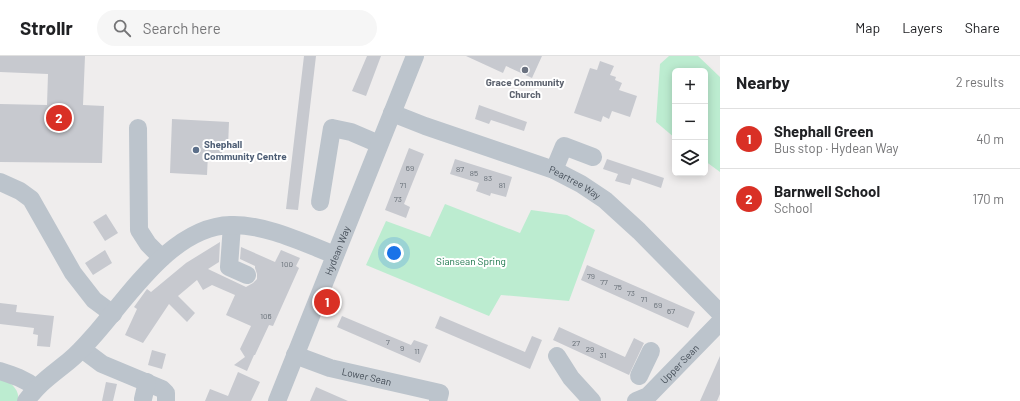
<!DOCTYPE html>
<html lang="en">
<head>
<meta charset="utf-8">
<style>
	:root { --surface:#fff; --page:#f6f6f6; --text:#202124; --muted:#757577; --line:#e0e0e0; --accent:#d93025 }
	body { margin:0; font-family:Barlow,sans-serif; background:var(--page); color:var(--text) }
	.controls { position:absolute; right:12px; top:12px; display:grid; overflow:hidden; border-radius:6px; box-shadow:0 2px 10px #0003 }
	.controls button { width:36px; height:36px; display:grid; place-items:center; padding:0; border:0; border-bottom:1px solid var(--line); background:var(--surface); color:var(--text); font:20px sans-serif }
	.you { position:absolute; left:394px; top:197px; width:14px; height:14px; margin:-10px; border:3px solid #fff; border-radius:50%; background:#1a73e8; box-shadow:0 0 0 6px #1a73e833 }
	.badge { display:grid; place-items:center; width:26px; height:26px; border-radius:50%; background:var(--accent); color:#fff; font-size:13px; font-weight:700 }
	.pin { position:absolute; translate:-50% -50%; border:2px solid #fff; box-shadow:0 1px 4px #0006 }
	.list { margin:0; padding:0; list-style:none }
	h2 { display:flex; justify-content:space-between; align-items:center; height:52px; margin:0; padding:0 16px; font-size:17px }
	h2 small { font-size:13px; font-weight:400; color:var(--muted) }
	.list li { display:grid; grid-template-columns:26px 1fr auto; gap:12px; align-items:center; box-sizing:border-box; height:60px; padding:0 16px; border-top:1px solid var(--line) }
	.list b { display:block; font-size:15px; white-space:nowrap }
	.list p { margin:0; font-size:13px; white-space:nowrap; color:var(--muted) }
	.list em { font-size:13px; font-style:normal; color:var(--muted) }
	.icon { flex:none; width:22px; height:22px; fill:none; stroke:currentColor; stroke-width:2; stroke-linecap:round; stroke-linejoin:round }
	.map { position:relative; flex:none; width:720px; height:345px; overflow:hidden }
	header { display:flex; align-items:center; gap:24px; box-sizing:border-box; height:56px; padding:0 20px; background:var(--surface); border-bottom:1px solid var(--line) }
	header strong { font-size:19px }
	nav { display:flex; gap:22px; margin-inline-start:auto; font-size:14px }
	.search { width:280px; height:36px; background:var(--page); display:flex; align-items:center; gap:10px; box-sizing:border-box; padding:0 14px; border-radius:22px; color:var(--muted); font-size:15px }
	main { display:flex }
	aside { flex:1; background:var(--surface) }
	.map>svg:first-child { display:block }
</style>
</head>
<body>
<header>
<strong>Strollr</strong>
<div class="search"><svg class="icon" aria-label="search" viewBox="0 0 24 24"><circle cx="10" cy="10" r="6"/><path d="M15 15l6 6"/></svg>Search here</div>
<nav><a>Map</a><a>Layers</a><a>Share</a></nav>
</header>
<main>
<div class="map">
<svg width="720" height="345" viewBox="0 0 720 345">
	<rect width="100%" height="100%" fill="#efeded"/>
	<path fill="#bcecd0" d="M669 0H698L720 21V116L705 105V15H675V82L656 66 660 8Z
		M445 148 520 177 531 154 567 159 595 174 569 245 501 239 489 260 366 209 386 165 430 181Z
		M0 320C10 327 20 332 18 345H0Z"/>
	<path fill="#c7c9cf" d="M0 0H85L83 49 104 50 102 107 0 106V48L47 49 48 18 0 16Z
		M304 0H316L298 154 286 153Z
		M367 0H381L366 40 352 35Z
		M466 0H542L532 22 506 10 503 17Z
		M600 5 614 10 610 19 616 21 615 24 622 27 619 34 637 40 630 61 612 55 609 63 603 60 601 66 574 57 590 12 597 14Z
		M479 49 527 66 524 75 491 64 489 68 475 63Z
		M172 63 229 66 228 91 222 90V99L208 98 207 119 170 117Z
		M409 92 424 98 404 148 410 151 406 162 385 154Z
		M455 103 512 121 506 141 491 137 490 140 476 135 479 127 450 118Z
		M607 103 664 122 661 132 632 122 630 129 615 125 618 118 603 113Z
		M106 158 118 177 105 185 93 166Z
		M220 186 219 206 208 213 246 231 253 227 257 223V218L255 212V210L240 203 241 191 275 206 281 194 300 202 296 210 299 212 273 270 269 269 255 299H254L247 315 234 309 245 301 240 293 251 270 226 259 235 239 212 229 203 234 197 224 178 240 195 257 187 266 169 248 143 287 125 279 137 253 134 251 147 233 151 236 186 207Z
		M105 194 112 207 93 219 85 207Z
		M587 209 695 256 688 272 581 224Z
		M0 247 17 249 16 256 54 260 50 291 37 290 38 279 33 278 34 272 0 268Z
		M342 260 411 289 414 284 428 289 420 307 337 271Z
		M440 260 525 296 532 280 542 284 530 313 435 272Z
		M559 271 625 301 634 282 644 287 629 319 553 284Z
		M152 294 166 298 162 313 148 309Z
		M720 300V338L717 345H700Z
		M238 316 260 326 251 345H205L210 333 228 340Z
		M106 326 117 328 113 345H102Z
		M316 331 348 345H310Z"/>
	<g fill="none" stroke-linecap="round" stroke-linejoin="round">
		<g stroke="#bcc4cc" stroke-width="18">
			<path id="s1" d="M392 57 425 70 554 114 581 128 605 144 639 175 720 257"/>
			<path d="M138 72 139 174 148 188 162 202"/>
			<path d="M554 114 564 90 593 101"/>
			<path d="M0 126 20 135 31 143 73 217 94 244 113 258"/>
			<path d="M320 146 332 72 351 76 379 88"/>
			<path d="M232 169 229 211 247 219"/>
			<path d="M82 293 102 308 162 333 166 337V345"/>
			<path id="s2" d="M295 299 330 312 440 337 438 345"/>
			<path d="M557 300 571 322 592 345"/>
			<path d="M0 315C13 319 25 323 36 332"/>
			<path d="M639 320 651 295"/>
			<path d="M143 343 147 326"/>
			<path d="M26 345C40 326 52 319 70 304 80 296 89 285 97 276 131 237 174 170 231 169 265 168 304 187 335 199"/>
			<path id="s3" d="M277 345 415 0"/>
			<path id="s4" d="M636 345 648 340 720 266"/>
		</g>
	</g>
	<circle fill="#6b7280" stroke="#fff" stroke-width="1.5" cx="525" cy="14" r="4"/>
	<circle fill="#5c6f8a" stroke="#fff" stroke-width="1.5" cx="196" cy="94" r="4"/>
	<g text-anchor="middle" stroke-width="4" stroke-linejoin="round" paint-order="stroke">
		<g font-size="8" fill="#666e76">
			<text x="410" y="115">69</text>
			<text x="460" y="116">87</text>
			<text x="474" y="120">85</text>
			<text x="488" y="125">83</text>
			<text x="403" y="132">71</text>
			<text x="502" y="132">81</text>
			<text x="398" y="146">73</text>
			<text x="287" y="211">100</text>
			<text x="591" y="223">79</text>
			<text x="604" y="229">77</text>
			<text x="618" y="234">75</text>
			<text x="631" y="240">73</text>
			<text x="644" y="246">71</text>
			<text x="658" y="252">69</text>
			<text x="671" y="258">67</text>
			<text x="266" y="263">106</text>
			<text x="388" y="289">7</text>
			<text x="576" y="290">27</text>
			<text x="402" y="295">9</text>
			<text x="590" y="296">29</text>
			<text x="417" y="298">11</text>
			<text x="603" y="302">31</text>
		</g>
		<g font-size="10" font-weight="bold" fill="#5b616d" stroke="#fff">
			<text x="525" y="30">Grace Community<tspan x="525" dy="12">Church</tspan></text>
		</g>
		<g font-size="10" font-weight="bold" fill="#4e5e75" stroke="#fff" text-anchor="start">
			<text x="204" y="92">Shephall<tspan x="204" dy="12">Community Centre</tspan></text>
		</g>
		<g font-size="10" fill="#464f59" stroke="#fff">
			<text dy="4" stroke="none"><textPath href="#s1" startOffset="196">Peartree Way</textPath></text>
			<text dy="4" stroke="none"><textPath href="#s3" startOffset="162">Hydean Way</textPath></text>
			<text dy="4" stroke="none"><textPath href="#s4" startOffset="58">Upper Sean</textPath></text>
			<text dy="4" stroke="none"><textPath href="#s2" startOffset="75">Lower Sean</textPath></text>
		</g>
		<g font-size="10" fill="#1b764b" stroke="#fff">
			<text x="471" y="209">Siansean Spring</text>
		</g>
	</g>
</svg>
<div class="controls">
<button>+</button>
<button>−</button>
<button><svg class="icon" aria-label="layers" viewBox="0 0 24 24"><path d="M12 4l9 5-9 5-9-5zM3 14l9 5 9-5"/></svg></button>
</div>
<div class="you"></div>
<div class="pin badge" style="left:327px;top:246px">1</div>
<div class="pin badge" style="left:59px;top:62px">2</div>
</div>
<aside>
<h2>Nearby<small>2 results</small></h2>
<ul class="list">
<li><span class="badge">1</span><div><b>Shephall Green</b><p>Bus stop · Hydean Way</p></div><em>40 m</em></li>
<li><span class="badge">2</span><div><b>Barnwell School</b><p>School</p></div><em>170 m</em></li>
</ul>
</aside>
</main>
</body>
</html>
